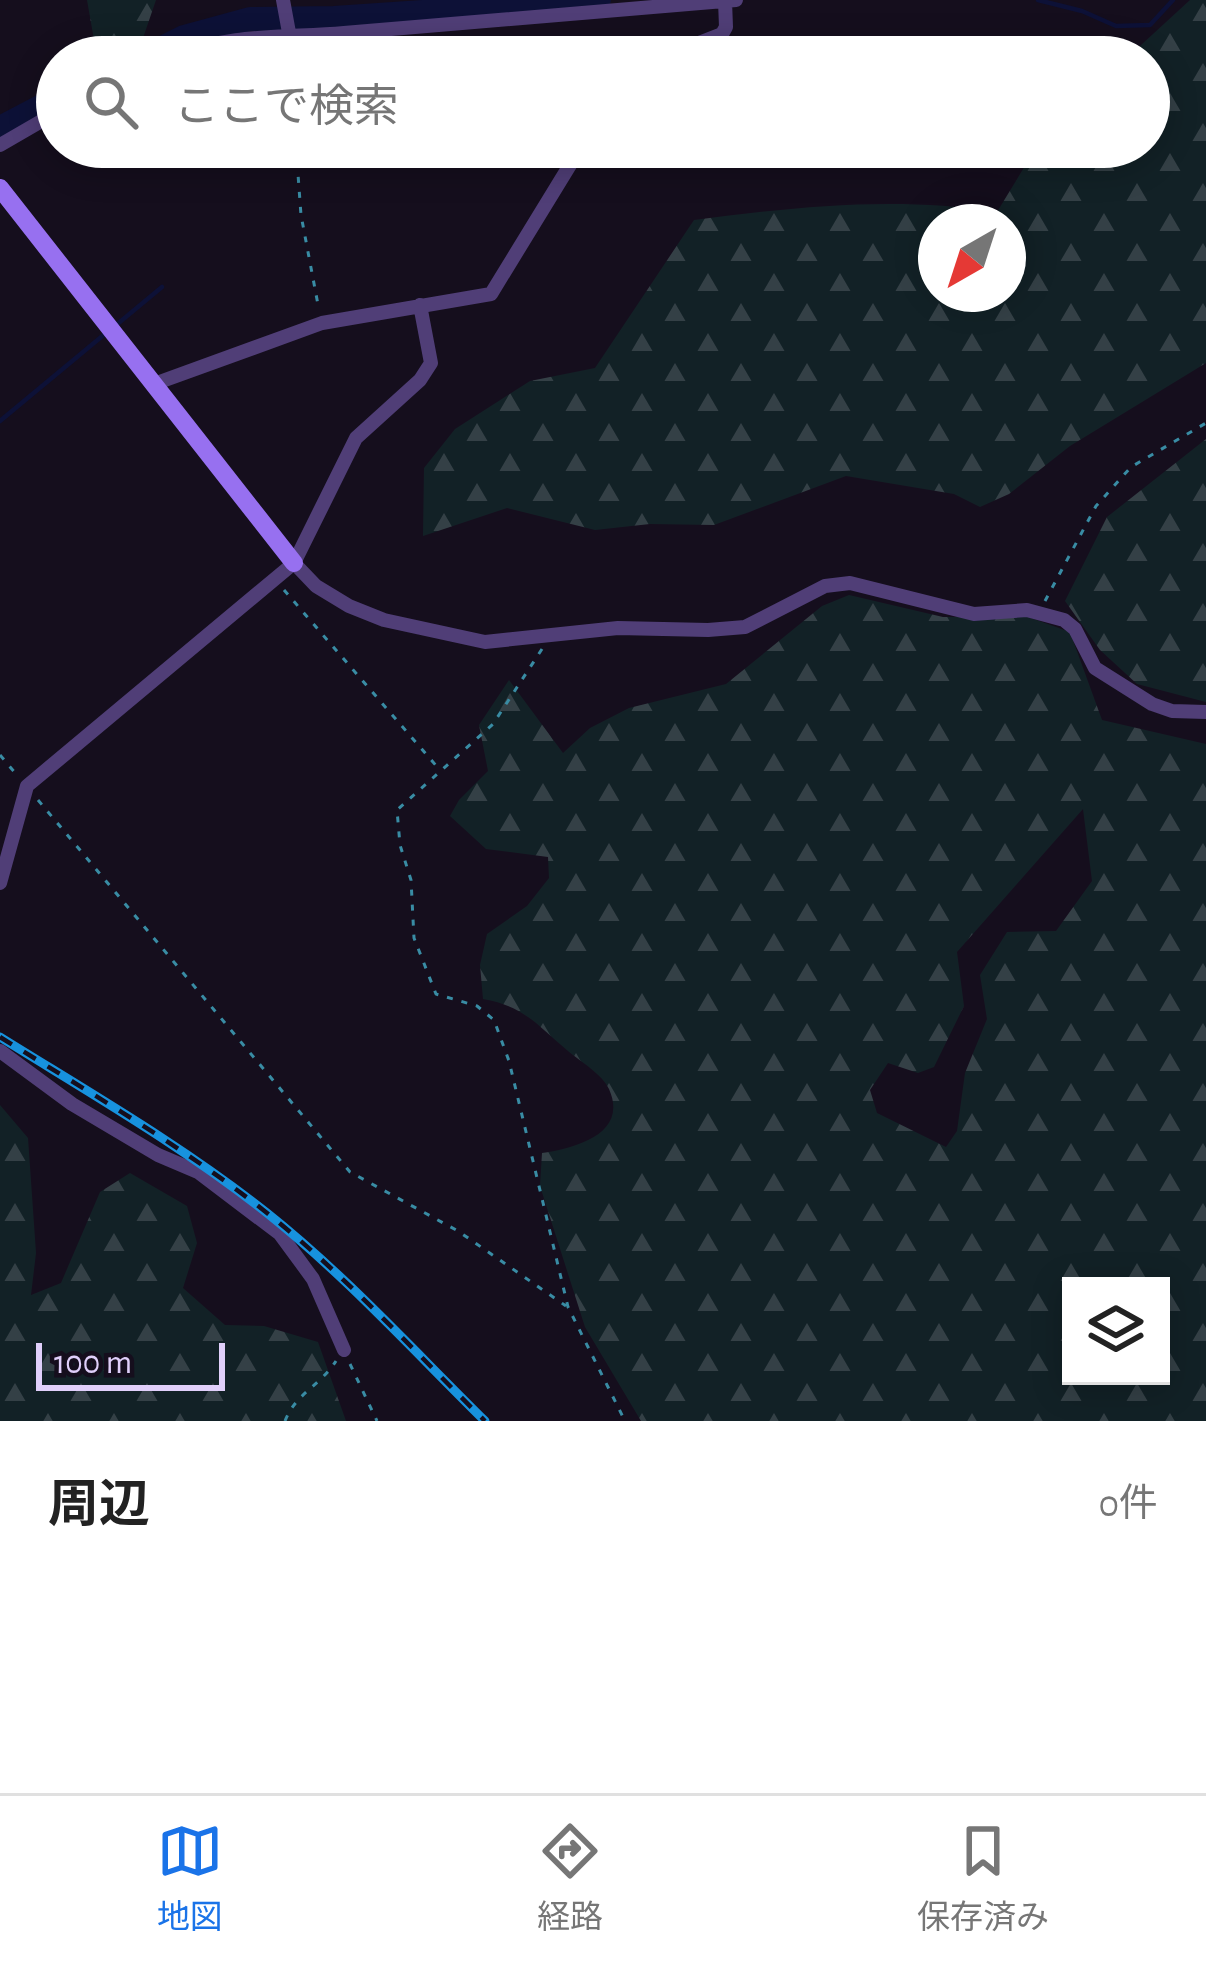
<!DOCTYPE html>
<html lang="ja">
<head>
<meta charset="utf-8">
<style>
	:root { --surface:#fff; --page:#f6f6f6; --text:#222; --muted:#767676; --line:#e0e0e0; --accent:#1a73e8 }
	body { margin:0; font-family:"Alegreya Sans","Noto Sans JP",sans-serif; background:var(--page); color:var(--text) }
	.controls { position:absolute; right:36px; bottom:36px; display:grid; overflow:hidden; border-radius:0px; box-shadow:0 6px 30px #0003 }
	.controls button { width:108px; height:108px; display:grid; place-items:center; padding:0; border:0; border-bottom:3px solid var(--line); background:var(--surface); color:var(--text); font:60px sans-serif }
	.compass { position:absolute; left:918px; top:204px; width:108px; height:108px; border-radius:50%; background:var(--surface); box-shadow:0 6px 30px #0003; rotate:219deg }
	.scale { position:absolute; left:36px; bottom:30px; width:189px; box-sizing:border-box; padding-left:12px; border:6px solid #e0cffa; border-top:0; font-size:33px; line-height:42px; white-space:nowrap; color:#e0cffa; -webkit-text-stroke:9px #150e1d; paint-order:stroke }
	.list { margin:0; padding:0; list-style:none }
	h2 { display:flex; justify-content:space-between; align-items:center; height:156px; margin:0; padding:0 48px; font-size:51px }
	h2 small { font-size:39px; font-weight:400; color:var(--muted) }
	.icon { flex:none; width:66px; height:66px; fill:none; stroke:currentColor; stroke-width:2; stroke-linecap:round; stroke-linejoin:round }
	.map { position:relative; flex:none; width:1206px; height:1421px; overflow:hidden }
	.search { position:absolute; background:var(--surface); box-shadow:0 6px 30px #0003; left:36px; right:36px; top:36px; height:132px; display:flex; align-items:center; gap:30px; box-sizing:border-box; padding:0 42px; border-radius:66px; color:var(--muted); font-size:45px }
	.sheet { height:372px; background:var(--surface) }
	nav { display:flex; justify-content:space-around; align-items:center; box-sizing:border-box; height:168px; border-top:3px solid var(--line); background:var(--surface); font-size:33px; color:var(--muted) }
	nav a { display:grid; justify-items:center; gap:6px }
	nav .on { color:var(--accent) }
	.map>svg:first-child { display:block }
</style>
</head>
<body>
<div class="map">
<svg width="1206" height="1421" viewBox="0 0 1206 1421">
	<defs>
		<pattern id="forest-firs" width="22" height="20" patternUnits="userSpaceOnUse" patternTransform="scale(3)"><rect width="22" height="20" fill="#122126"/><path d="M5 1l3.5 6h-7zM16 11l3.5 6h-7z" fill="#344046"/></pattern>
	</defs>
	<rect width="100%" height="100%" fill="#150e1d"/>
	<path fill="url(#forest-firs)" fill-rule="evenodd" d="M87 0H156L143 38 96 51Z
		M1190 0H1206V363L1070 446 1009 494 980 507 954 494 846 476 714 525 650 524 595 530 507 508 423 536 424 468 455 429 530 381 595 368 694 220C795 207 895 196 997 212L1034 151 1033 147H1149V57H1128ZM1008 222V294H936V222Z
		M1206 439V702L1137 684 1100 650 1065 601 1107 517Z
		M849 595 943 617H1028L1070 632 1102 720 1206 744V1421H641L585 1327 540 1186 542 1153C575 1148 629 1134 609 1089 603 1075 580 1061 568 1051 537 1025 524 1006 483 999L480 965 487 934 527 906 549 878 548 857 486 849 450 816 459 800 488 771 479 725 509 680 563 753 590 728 629 708 726 684 822 606ZM1083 809 1092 881 1056 931 1007 932 980 975 987 1019 965 1073 957 1131 946 1147 877 1113 870 1090 888 1063 918 1073 934 1067 964 1006 957 952ZM1071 1286H1161V1376H1071Z
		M0 1105 28 1138 36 1253 31 1295 61 1283 100 1192 130 1173 187 1206 197 1243 183 1288 225 1325 264 1326 318 1342 346 1421H0Z"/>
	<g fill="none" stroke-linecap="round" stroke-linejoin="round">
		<path stroke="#0d1137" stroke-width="4.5" d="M1038 0 1082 11 1116 26 1150 25 1173 0
			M115 326 162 287
			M0 421 106 333"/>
		<path stroke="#0d1137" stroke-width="24" d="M144 57 184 37 250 19 334 18 599 0
			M0 128 57 98"/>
		<path stroke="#398ca4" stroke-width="3" stroke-dasharray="6 9" stroke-linecap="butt" d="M296 147 301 215 319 310
			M284 590 439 769
			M1045 601 1096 506 1131 467 1206 423
			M542 649 493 724 397 810 400 845 411 880 414 938 436 994 477 1006 494 1020 509 1061 568 1307 625 1421
			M0 755 16 774
			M38 800 350 1172 458 1231 566 1306
			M350 1364 377 1421
			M285 1421C296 1393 319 1387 336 1361"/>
		<path stroke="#503e77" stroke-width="14" d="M283 0 290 38
			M174 57C228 33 286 38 344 33 475 21 606 12 736 0
			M663 57 722 34 726 27 725 1
			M0 145 57 112
			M154 384 322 323 491 294 581 147
			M294 563 316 586 349 606 384 620 485 642 618 628 708 630 745 627 825 586 850 583 974 614 1027 610 1064 620 1075 629 1095 668 1152 704 1172 711 1206 712
			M0 883 27 786 294 563 356 438 420 380 431 363 420 305
			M0 1051 72 1104 158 1155 198 1172 280 1234 313 1279 344 1350"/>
		<path stroke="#9770f0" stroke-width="18" d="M0 188 294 563"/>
		<g stroke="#1792de" stroke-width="9">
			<path id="rail" d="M0 1037C90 1093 184 1147 267 1213 345 1275 414 1351 485 1421"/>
		</g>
		<use href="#rail" stroke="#150e1d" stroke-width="4.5" stroke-dasharray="14" stroke-linecap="butt"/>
	</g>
</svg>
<div class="controls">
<button><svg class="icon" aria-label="layers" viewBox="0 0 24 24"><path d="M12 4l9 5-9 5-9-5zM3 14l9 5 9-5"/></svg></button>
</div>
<svg class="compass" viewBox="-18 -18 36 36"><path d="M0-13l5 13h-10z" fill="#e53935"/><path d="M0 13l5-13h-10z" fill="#767676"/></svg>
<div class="scale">100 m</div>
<div class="search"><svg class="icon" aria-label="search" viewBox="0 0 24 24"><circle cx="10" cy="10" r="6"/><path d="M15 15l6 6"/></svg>ここで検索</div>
</div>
<section class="sheet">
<h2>周辺<small>0件</small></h2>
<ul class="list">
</ul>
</section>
<nav>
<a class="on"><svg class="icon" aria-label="map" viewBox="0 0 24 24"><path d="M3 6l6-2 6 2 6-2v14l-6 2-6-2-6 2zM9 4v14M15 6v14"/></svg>地図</a>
<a><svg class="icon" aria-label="directions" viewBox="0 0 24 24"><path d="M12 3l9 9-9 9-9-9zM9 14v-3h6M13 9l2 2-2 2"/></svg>経路</a>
<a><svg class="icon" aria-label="saved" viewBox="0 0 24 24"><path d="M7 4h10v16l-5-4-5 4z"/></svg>保存済み</a>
</nav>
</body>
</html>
